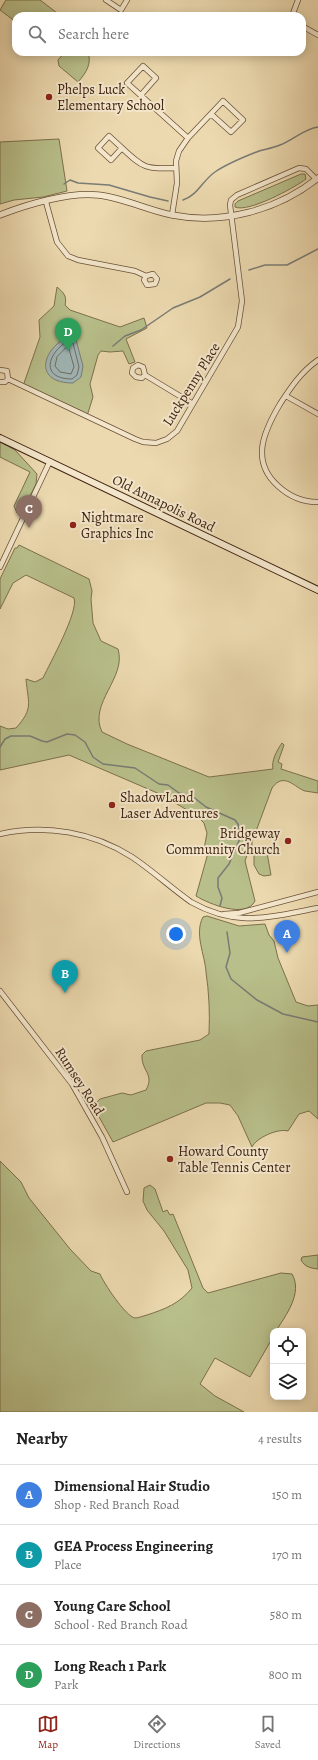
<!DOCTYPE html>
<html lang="en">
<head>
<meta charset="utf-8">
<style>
	:root { --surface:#fff; --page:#f6f6f6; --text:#222; --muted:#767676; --line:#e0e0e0; --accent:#8f2418 }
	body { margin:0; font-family:Alegreya,serif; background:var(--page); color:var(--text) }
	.controls { position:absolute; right:12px; bottom:12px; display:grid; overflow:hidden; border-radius:8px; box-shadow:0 2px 10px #0003 }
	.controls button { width:36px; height:36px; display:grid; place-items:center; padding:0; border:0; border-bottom:1px solid var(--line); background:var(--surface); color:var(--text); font:20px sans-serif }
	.you { position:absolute; left:176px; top:934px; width:14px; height:14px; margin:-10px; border:3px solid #fff; border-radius:50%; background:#1a73e8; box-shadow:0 0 0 6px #1a73e833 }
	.badge { display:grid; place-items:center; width:26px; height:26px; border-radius:50%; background:var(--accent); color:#fff; font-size:13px; font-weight:700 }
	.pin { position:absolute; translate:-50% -33px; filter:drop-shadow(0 1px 2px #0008) }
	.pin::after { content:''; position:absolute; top:21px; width:14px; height:12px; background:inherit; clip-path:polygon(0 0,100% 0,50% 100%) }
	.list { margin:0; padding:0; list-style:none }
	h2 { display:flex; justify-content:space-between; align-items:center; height:52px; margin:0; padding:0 16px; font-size:17px }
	h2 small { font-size:13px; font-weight:400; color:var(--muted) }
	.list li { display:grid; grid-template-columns:26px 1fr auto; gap:12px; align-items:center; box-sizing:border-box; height:60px; padding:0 16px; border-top:1px solid var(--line) }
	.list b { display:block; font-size:15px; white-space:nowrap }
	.list p { margin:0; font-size:13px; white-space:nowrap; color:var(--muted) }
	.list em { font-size:13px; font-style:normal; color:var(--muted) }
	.icon { flex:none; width:22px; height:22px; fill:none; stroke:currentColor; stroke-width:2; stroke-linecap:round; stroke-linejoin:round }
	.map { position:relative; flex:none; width:318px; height:1412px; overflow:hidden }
	.search { position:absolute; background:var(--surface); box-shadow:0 2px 10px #0003; left:12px; right:12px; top:12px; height:44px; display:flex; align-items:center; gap:10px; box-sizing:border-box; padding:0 14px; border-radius:12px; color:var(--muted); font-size:15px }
	.sheet { height:292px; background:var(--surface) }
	nav { display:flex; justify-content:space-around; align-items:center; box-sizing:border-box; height:56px; border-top:1px solid var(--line); background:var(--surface); font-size:11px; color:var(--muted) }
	nav a { display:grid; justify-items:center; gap:2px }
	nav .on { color:var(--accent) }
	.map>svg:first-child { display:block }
</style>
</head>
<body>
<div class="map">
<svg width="318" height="1412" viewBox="0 0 318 1412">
	<rect width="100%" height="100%" fill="#ecd9af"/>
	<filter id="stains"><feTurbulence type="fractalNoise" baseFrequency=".005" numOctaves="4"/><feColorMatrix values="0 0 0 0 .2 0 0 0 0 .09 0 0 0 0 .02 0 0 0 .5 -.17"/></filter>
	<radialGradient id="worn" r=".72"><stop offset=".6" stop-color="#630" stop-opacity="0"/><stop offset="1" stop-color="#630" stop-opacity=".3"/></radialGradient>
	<path fill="#b8bf8a" stroke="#7c704e" d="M6 0H40L61 16H16V22L0 10Z
		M65 52H88C92 64 86 73 78 82L59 66 58 60Z
		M59 139 67 191 43 197 14 200 0 204V142Z
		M301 174H305L306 179C294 188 248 213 235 207V204L238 201Z
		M57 287C64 293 67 296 65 305L70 310 120 327 144 318 147 328 126 339 135 362 129 364 123 351 110 352 101 351 98 355 90 384 93 397 87 416 23 386 40 337 39 320 54 306Z
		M0 442 15 450 37 474 36 484 23 510 17 513 14 506 30 472 0 457Z
		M19 545 89 579 92 591 91 599 93 623 101 641 118 649C127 678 88 703 102 732L127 744 209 777 273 769C271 761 277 750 282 743L284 745 278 762 282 764 281 769 318 781V793C314 792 309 792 305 791 295 788 284 771 272 788L252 842V846L258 849 266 847 271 875 264 876 259 874 254 865V853L251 851 248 852 245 861 255 901C246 919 209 904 196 896L208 853 204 849 207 833 204 823 197 816 162 795 69 755 0 770V726L8 729 16 728C34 708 28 703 26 679L35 682 43 678C50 663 79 611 74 598L26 575 13 583 0 609V579L15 548H17Z
		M207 916 239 926 265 924 269 935 274 941 278 958 296 1002 308 1006 318 1005V1119L309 1111 299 1114 288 1131C278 1128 256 1138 252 1147L238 1116 230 1105 220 1103H206L113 1142 93 1106 100 1099 122 1093 131 1095 146 1090C155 1074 141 1071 142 1055L146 1051 200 1040 209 1034C210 1014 209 992 206 972 205 955 194 934 203 917Z
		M0 1161 21 1182 29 1198 70 1249 91 1271 100 1274C103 1282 126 1317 135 1318 138 1318 143 1316 147 1315 165 1309 179 1304 192 1288L188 1270 164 1231 147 1210 143 1201 144 1188 150 1185 155 1189 163 1212 167 1210 170 1215 173 1214 203 1288 208 1293 281 1273 292 1274C303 1293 286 1315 276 1331H273V1337L250 1377 215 1358 200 1384 215 1396 244 1412H0Z
		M318 1255V1269C310 1268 305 1267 301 1260L302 1257Z"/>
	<path fill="#a0b7b8" stroke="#797b75" d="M67 337 76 340 83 366 81 377 73 383C35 383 40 352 67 337Z"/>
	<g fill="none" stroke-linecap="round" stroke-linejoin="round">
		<path stroke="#706c64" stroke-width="1" d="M68 341 73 343 79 367 77 375 72 379C40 379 47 353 68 341Z
			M66 348 69 349 74 367 71 374 60 372 55 366 57 357Z"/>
		<path stroke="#797b75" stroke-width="1.5" d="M64 184 70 180 78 183 109 185 150 197 168 201
			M183 200C198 195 202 181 215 172 228 163 244 157 259 151 266 149 273 148 280 145 293 140 304 129 318 127
			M249 270 265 265H287L318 249
			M113 346 125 336 141 330 173 308 200 297 230 279
			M0 747 5 739 11 736H30L42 741 47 742 67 734 75 735 85 742 93 757 103 764 135 768 159 784 168 785 179 793 192 796 206 807 235 820 238 824 240 833 239 841 229 864 218 878V887L222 898 220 906
			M227 932 230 953 226 967 231 979 257 1000 283 1014 318 1022"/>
		<g stroke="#6a5038" stroke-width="6">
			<path id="minor" d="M106 0 121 10 127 0
				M243 16H249
				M255 16H279
				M292 16 298 0
				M302 26 318 35
				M141 95 156 78 143 66 127 83 188 138
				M122 148 109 136 98 148 111 160 122 148C144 169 146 169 176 168
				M46 202 57 242 68 256 78 260 135 271 146 276 153 274 157 279 155 284 147 285 144 280 146 276
				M172 215 177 183 176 161 179 151 188 138 223 101 243 120 231 132 211 114
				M0 370 7 371 8 379
				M145 375 142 378 136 377 132 373 133 368 138 365 143 367 145 375 193 404
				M8 379 135 439 143 442 156 443 167 439 177 431 238 327 242 301 230 205 231 200 237 195 299 168 306 169 316 179
				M0 382H5L8 379
				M286 396 318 414
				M317 502C302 502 289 496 278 486 250 461 264 431 280 404 291 387 301 372 318 360
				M0 567 50 461
				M0 834C46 824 93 832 132 857 153 871 171 888 191 902 237 928 269 917 318 908
				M224 914 239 913 318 892
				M0 991 72 1084 102 1137 127 1192"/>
		</g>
		<g stroke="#6a5038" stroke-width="7">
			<path id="tertiary" d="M0 215C28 204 69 192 98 195 124 198 147 210 172 215 223 225 278 210 318 178"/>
		</g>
		<g stroke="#3f2211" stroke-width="8">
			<path id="secondary" d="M0 438 318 590"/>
		</g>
		<use href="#minor" stroke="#f3e6cb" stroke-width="4.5"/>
		<use href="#tertiary" stroke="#f3e6cb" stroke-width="5.5"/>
		<use href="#secondary" stroke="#f3e6cb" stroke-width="6"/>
	</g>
	<g fill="#8f2418" stroke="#f3e6cb" stroke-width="1.5">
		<circle cx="49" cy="97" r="4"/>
		<circle cx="73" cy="525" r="4"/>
		<circle cx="112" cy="805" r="4"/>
		<circle cx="288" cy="841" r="4"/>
		<circle cx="170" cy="1159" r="4"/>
	</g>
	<g text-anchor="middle" stroke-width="4" stroke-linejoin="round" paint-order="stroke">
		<g font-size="14" fill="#3f2211" stroke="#f3e6cb" text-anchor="start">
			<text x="57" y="94">Phelps Luck<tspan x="57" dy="16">Elementary School</tspan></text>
			<text x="81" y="522">Nightmare<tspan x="81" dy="16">Graphics Inc</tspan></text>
			<text x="120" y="802">ShadowLand<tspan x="120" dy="16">Laser Adventures</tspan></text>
			<text x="280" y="838" text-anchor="end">Bridgeway<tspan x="280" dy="16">Community Church</tspan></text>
			<text x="178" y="1156">Howard County<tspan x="178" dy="16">Table Tennis Center</tspan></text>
		</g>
		<g font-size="14" fill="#3f2211" stroke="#f3e6cb">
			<text transform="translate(191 384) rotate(-58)" y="5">Luckpenny Place</text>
			<text transform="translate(164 503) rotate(26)" y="5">Old Annapolis Road</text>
			<text transform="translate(80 1081) rotate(57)" y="5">Rumsey Road</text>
		</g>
	</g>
	<rect width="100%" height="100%" filter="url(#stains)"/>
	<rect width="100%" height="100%" fill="url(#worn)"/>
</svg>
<div class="controls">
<button><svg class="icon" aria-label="locate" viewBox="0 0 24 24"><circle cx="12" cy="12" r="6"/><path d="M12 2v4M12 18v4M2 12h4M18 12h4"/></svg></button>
<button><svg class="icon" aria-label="layers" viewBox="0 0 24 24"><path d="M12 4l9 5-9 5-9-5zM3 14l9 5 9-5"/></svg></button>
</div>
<div class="you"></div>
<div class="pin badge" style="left:287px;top:953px;background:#3f7fe0">A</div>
<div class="pin badge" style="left:65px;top:993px;background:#0f9aa8">B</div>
<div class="pin badge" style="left:29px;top:528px;background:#8d6e63">C</div>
<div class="pin badge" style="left:68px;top:351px;background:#2e9e5b">D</div>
<div class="search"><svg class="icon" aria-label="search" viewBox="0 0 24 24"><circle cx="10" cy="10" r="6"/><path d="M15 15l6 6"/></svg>Search here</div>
</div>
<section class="sheet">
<h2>Nearby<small>4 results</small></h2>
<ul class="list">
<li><span class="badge" style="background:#3f7fe0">A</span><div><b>Dimensional Hair Studio</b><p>Shop · Red Branch Road</p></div><em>150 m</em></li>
<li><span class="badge" style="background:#0f9aa8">B</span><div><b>GEA Process Engineering</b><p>Place</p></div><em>170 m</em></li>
<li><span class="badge" style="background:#8d6e63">C</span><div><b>Young Care School</b><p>School · Red Branch Road</p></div><em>580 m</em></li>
<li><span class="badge" style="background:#2e9e5b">D</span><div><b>Long Reach 1 Park</b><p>Park</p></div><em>800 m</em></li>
</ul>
</section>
<nav>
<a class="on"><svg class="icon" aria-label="map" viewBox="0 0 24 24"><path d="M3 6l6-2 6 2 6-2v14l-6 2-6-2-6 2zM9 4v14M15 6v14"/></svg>Map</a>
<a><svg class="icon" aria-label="directions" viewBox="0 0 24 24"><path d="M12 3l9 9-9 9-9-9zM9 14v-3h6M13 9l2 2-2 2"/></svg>Directions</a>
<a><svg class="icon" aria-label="saved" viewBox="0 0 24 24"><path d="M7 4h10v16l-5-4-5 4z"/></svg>Saved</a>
</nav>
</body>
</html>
